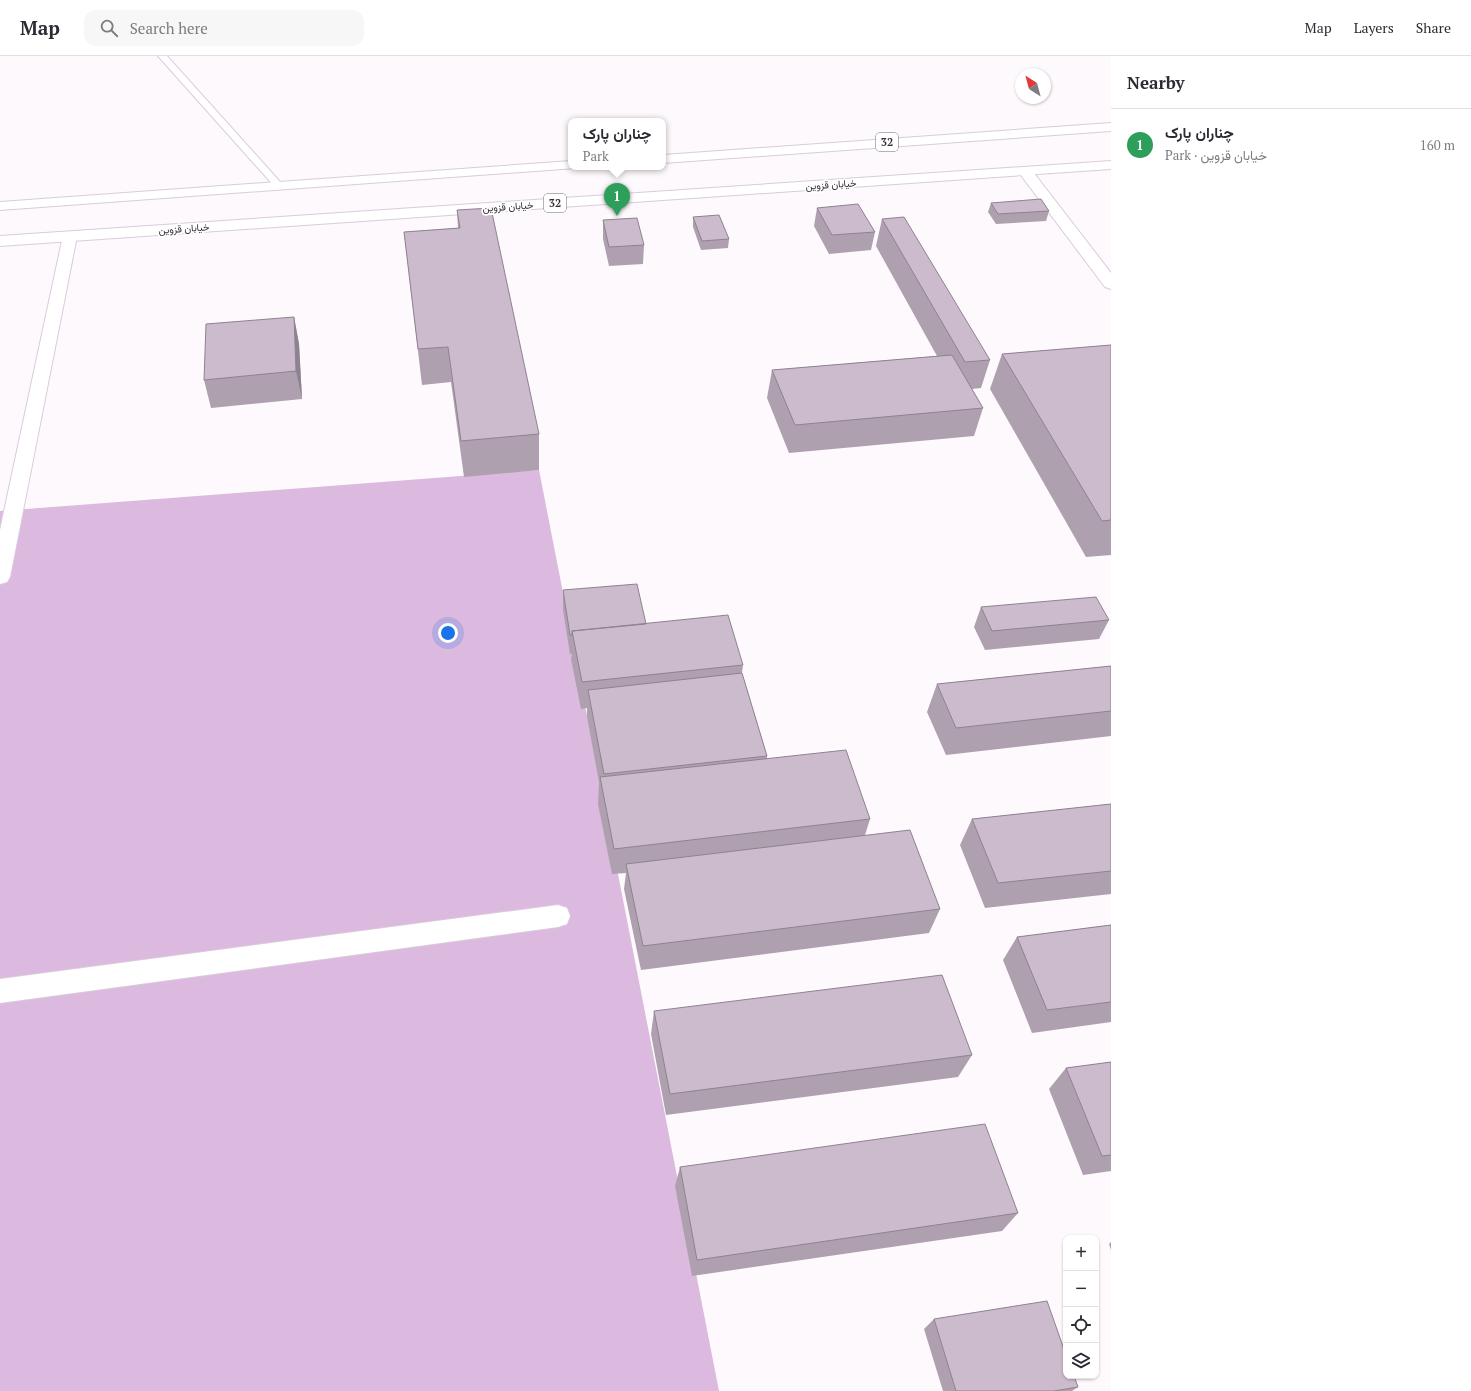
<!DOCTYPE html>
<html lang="en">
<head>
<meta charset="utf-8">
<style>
	:root { --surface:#fff; --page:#f7f7f7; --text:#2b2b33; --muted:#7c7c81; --line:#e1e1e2; --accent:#0f766e }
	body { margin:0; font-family:"PT Serif",Vazirmatn,serif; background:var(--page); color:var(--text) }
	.controls { position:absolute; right:12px; bottom:12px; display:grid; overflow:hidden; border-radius:8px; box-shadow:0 1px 3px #0004 }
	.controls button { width:36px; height:36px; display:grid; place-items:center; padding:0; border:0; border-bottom:1px solid var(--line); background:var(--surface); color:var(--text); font:20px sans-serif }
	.compass { position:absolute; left:1015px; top:12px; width:36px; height:36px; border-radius:50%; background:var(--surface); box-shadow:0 1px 3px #0004; rotate:324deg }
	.you { position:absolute; left:448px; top:577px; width:14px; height:14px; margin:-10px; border:3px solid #fff; border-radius:50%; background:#1a73e8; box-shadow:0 0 0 6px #1a73e833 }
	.badge { display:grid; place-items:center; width:26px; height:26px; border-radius:50%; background:var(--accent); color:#fff; font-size:13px; font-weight:700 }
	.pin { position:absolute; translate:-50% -33px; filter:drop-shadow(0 1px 2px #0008) }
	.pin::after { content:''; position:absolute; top:21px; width:14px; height:12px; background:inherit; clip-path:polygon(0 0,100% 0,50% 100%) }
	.popup { position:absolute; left:568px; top:62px; width:98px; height:52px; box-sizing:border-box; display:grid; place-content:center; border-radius:8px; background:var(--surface); filter:drop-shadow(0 1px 3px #0005); font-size:13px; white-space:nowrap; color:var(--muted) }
	.popup b { font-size:15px; color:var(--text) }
	.popup::after { content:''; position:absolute; left:50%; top:100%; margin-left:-8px; border:8px solid transparent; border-top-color:var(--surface) }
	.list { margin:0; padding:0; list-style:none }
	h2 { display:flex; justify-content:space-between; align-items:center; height:52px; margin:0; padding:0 16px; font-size:17px }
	h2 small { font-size:13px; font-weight:400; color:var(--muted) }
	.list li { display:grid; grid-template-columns:26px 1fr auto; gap:12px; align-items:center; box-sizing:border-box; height:72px; padding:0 16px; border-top:1px solid var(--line) }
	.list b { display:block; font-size:15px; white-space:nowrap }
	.list p { margin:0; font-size:13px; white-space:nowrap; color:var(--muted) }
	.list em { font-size:13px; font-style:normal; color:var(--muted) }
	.icon { flex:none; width:22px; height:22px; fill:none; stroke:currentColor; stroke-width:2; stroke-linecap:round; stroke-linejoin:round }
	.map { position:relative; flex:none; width:1111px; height:1335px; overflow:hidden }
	header { display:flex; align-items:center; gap:24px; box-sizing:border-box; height:56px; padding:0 20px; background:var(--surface); border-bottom:1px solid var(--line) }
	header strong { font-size:19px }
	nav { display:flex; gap:22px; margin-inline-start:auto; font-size:14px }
	.search { width:280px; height:36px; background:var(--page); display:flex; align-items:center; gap:10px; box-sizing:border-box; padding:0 14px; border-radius:12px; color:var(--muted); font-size:15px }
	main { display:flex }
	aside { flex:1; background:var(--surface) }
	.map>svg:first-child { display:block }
</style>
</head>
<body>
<header>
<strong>Map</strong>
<div class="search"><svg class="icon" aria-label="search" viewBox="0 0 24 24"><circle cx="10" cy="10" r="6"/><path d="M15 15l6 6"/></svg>Search here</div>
<nav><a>Map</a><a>Layers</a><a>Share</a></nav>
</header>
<main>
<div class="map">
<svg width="1111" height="1335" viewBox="0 0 1111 1335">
	<rect width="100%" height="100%" fill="#fdf9fd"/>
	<path fill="#dcb9de" d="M539 414 719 1335H0V455Z"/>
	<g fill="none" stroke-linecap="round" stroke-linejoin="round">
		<g stroke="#dccadd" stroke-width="2">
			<path id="service" d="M158 0H167L282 128 284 130 282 132H276Z"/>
		</g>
		<g stroke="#dccadd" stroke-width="2">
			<path id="minor" d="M1025 111 1030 112 1111 217V233L1105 231 1020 118 1018 115 1020 112Z
				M70 176 75 177 77 180 10 521 7 526 0 528V474L63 180 65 177Z
				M558 849 567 852 570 860 567 868 558 871 0 947V923Z"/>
		</g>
		<g stroke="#dccadd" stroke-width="2">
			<path id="trunk" d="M1111 67V75L663 107V99Z
				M571 105V111L576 112 0 154V146Z
				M1111 105V113L0 190V180Z"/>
		</g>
		<use href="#service" fill="#fff" fill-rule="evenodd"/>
		<use href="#minor" fill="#fff" fill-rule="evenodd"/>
		<use href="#trunk" fill="#fff" fill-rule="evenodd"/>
	</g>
	<path fill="#afa0b0" d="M991 147 1049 155 1046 165 996 168 988 156Z
		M817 152 875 176 871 194 829 198 814 170Z
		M457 154 539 378V414L464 421 451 326 422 329 404 176 458 172Z
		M693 161 729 183 728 192 701 194 693 171Z
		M882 163 990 304 981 332 972 333 983 352 974 380 789 397 767 342 772 314 937 300 876 190Z
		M603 164 644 189 643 208 609 210 603 183Z
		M294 261 299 288 302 343 211 352 204 324Z
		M1111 289V499L1086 501 990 333 1002 298Z
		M563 534 646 568 743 609 742 617 767 700V703L870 763 865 779 940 853 929 877 641 914 624 833 626 817 612 818 598 748 599 726 587 661V652L581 653 571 603 572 598H570L563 554Z
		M981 551 1109 564 1099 583 985 594 974 571Z
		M1111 610V680L946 699 927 656 937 628Z
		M1111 748V838L985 852 960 789 972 763Z
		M1111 869V966L1032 977 1003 904 1017 881Z
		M654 955 972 999 958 1021 666 1059 651 978Z
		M1111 1006V1115L1083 1119 1049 1033 1066 1012Z
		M680 1111 1018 1157 1002 1175 692 1220 675 1130Z
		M1111 1186V1194L1109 1188Z
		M934 1263 1078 1331 1072 1335H943L924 1273Z"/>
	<path fill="#8f8290" d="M294 261 299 288 302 343 296 315Z"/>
	<path fill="#ccbacd" stroke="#8f8290" d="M1041 143 1049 155 998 158 991 147Z
		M858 148 875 176 832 179 817 152Z
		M491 152 539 378 461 385 448 291 418 293 404 176 460 172 457 154Z
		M719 159 729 183 702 185 693 161Z
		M904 161 990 304 965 306 882 163Z
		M637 162 644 189 609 191 603 164Z
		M294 261 296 315 204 324 206 268Z
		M1111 289V464L1102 465 1002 298Z
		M952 299 983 352 795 369 772 314Z
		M637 528 646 568 572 575V579H570L563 534Z
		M1096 541 1109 564 992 575 981 551Z
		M728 559 743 609 582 626 572 575Z
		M1111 610V655L956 672 937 628Z
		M742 617 767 700 604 718 588 634Z
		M846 694 870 763 614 793 600 721Z
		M1111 748V815L998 827 972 763Z
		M910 774 940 853 643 890 626 808Z
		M1111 869V946L1047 954 1017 881Z
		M942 919 972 999 670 1038 654 955Z
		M1111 1006V1099L1102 1100 1066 1012Z
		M985 1068 1018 1157 697 1204 680 1111Z
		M1047 1245 1066 1299V1320H1074L1078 1331 1054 1335H956L934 1263Z"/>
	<g text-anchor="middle" stroke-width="3.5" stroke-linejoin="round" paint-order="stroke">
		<g font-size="10" fill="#332c33" stroke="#fff">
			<text transform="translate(831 128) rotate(-4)" y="4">خیابان قزوین</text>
			<text transform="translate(508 150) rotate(-4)" y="4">خیابان قزوین</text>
			<text transform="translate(184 172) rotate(-4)" y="4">خیابان قزوین</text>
		</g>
		<g fill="#fff" stroke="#706b70" stroke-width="1">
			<rect x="876" y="77" width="22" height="18" rx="3"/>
			<rect x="544" y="138" width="22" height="18" rx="3"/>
		</g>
		<g font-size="11" font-weight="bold" fill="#332c33">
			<text x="887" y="90">32</text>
			<text x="555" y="151">32</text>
		</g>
	</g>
</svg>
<div class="controls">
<button>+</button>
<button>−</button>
<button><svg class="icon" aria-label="locate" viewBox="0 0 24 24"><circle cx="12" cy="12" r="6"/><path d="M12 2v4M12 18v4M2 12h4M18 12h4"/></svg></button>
<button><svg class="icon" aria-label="layers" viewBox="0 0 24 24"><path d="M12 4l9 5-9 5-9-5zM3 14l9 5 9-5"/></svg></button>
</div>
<svg class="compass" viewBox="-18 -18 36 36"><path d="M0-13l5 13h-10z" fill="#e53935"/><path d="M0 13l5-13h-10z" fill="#7c7c81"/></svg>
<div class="you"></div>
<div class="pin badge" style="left:617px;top:160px;background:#2e9e5b">1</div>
<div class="popup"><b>چناران پارک</b>Park</div>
</div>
<aside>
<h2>Nearby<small></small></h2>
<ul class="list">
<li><span class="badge" style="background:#2e9e5b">1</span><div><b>چناران پارک</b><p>Park · خیابان قزوین</p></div><em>160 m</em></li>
</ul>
</aside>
</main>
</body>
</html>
